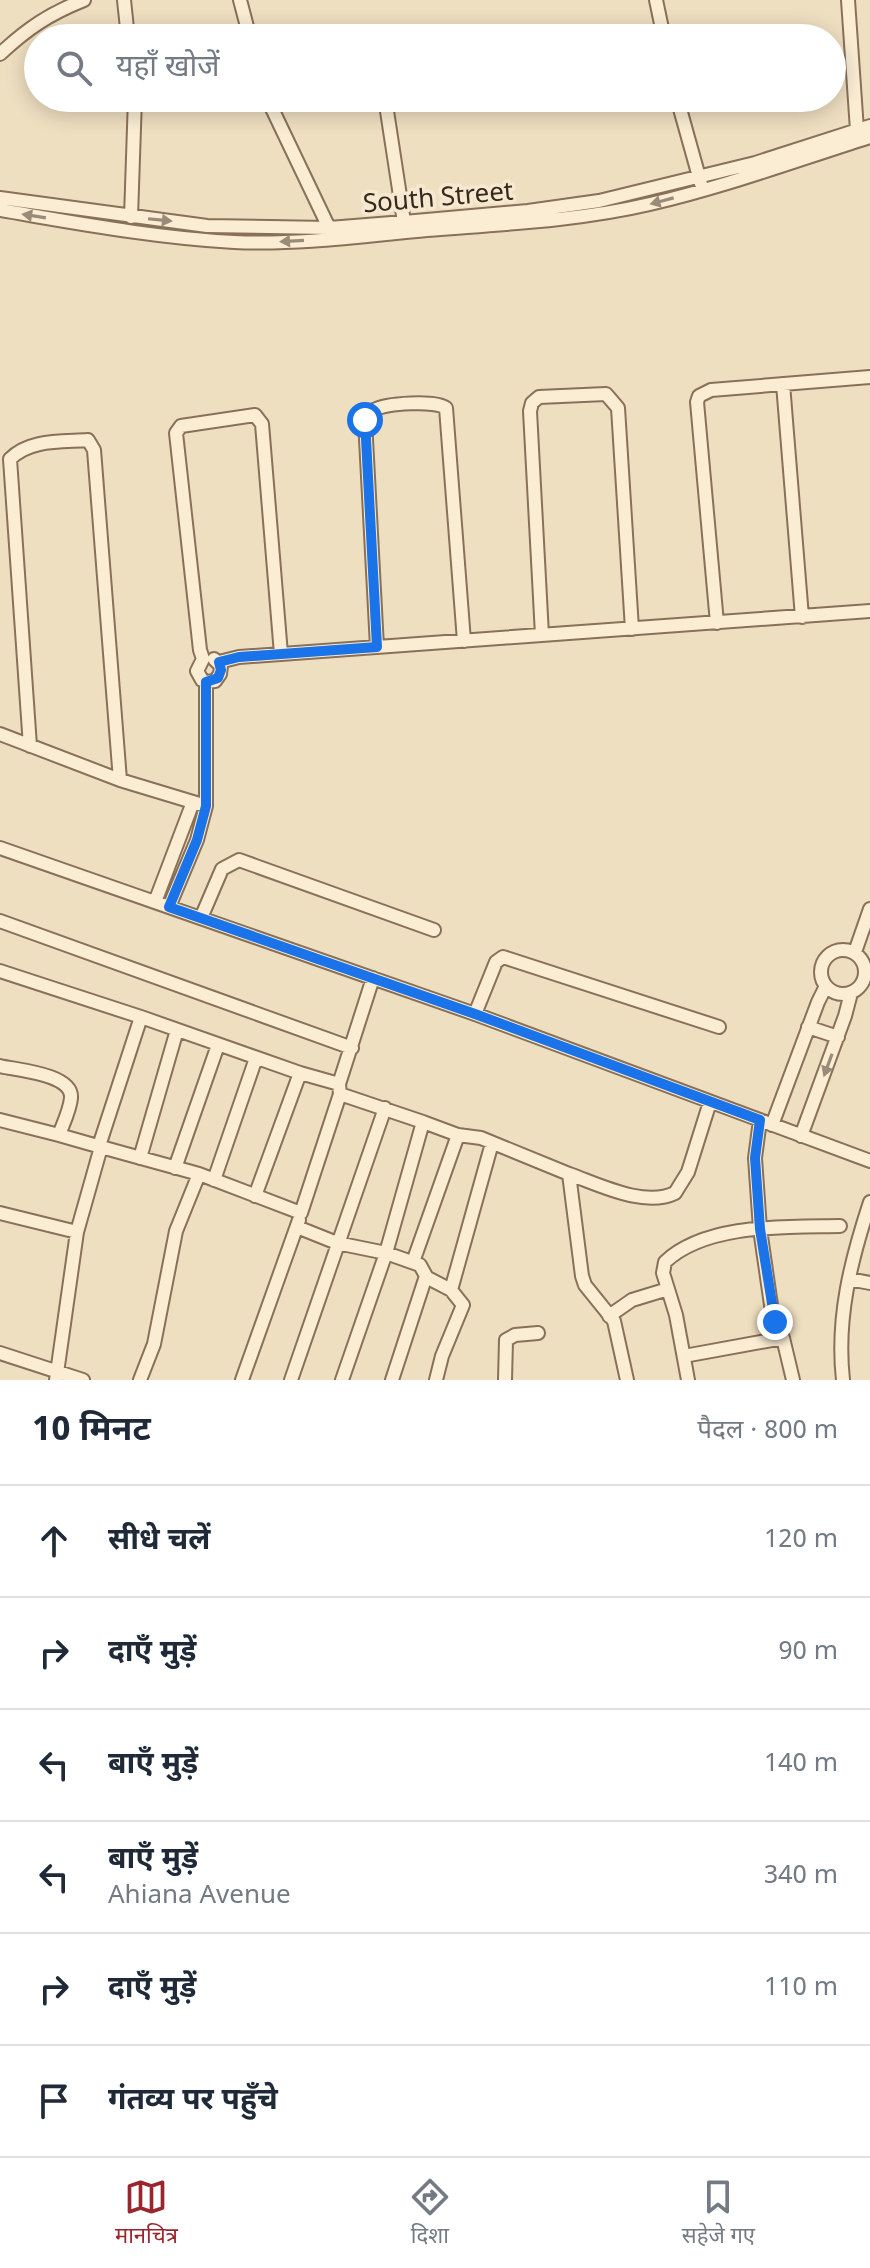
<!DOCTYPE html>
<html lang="hi">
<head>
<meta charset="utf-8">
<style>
	:root { --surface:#fff; --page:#f6f6f7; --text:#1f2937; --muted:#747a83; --line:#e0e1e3; --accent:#99262d }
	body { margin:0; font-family:Georgia,"Noto Sans Devanagari",serif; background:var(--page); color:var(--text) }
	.stop { position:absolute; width:24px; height:24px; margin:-18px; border:6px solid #1a73e8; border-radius:50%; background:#fff }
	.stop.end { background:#1a73e8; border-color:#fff; box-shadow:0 2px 8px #0008 }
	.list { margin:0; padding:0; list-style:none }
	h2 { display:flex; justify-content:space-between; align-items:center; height:104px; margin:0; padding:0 32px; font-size:34px }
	h2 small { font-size:26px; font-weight:400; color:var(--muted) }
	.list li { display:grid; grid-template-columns:52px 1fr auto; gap:24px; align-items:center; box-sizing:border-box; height:112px; padding:0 32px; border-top:2px solid var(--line) }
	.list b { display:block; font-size:30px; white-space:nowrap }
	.list p { margin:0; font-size:26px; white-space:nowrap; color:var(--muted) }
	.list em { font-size:26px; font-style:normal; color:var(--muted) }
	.icon { flex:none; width:44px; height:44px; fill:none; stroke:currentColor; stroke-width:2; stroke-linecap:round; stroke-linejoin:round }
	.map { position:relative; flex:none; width:870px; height:1380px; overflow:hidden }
	.search { position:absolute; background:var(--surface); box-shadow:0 4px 20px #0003; left:24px; right:24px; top:24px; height:88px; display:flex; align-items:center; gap:20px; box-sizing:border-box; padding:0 28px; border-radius:44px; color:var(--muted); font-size:30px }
	.sheet { height:776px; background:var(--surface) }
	nav { display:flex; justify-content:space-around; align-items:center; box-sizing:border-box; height:112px; border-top:2px solid var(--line); background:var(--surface); font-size:22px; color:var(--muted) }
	nav a { display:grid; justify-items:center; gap:4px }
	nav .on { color:var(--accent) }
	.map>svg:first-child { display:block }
</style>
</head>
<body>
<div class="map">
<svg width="870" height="1380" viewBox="0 0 870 1380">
	<rect width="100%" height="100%" fill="#efdfc1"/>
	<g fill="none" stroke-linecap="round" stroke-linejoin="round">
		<g stroke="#897058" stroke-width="16">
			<path id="minor" d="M124 0 128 38
				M240 0 250 38
				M656 0 664 38
				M848 0 857 130
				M0 54C28 28 49 14 84 0
				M267 98 331 232
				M385 98 404 222
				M677 98 701 184
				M0 198 207 226 329 228 404 222 528 211 599 201 755 163 870 126
				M0 210C77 223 156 238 234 242 299 245 363 236 427 230 501 224 577 221 650 204 724 187 797 160 870 137
				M131 217 135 98
				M783 384 802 617
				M717 623 697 402 699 396 711 390 870 377
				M542 635 530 411 532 403 539 397 606 394 618 408 632 629
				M377 647 365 420C367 416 370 412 374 410 386 403 436 400 446 408L464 641
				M219 662 239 657 870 611
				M206 682 215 681 220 674 221 666 214 659
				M0 734 120 780 206 806
				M30 746 10 459C30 439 61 442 88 440L94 450 120 780
				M0 848 475 1014 870 1161
				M155 902 193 802
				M169 907 197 840 206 806V682L202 680 197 671 203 659 200 650 176 433 181 426 255 415 262 424 281 654
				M201 918 222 869 239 860 434 930
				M0 921 352 1048
				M821 972a22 22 0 1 1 44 0a22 22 0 1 1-44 0Z
				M855 952 870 909
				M0 971 141 1017 300 1073 339 1084
				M475 1014 496 962 503 957 719 1027
				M808 1027 838 1037
				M0 1066C17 1070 73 1074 71 1098 70 1110 63 1124 59 1135L0 1120
				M760 1120 755 1158 760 1229 772 1312 777 1331 783 1338 793 1380
				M423 1122 458 1135 481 1138 569 1174 582 1276 585 1285 614 1321 627 1380
				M772 1125 818 1002 826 986
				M801 1136 845 1016 851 993
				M99 1146 141 1017
				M101 1147 199 1174 301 1213 340 1094 339 1084 373 978
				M140 1158 177 1030
				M175 1168 218 1045
				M569 1174C598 1184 644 1208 675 1193L688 1172 710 1102
				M214 1180 256 1058
				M255 1196 300 1073
				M0 1213 77 1232 101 1147 59 1135
				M297 1227 337 1243 386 1253 423 1122 340 1094
				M413 1262 458 1135
				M426 1277 451 1290 463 1305 442 1356 436 1380
				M849 1279 870 1283
				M451 1290 492 1143
				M609 1316 632 1300 668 1289
				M0 1353 83 1380
				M684 1356 783 1338
				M56 1380 77 1232
				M140 1380 154 1344 176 1231 199 1174
				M242 1380 299 1220
				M291 1380 385 1108
				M342 1380 386 1253 420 1265 426 1276 392 1380
				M505 1380 506 1340 515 1335 538 1333
				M688 1380 676 1315 663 1273 665 1262C706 1223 787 1227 840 1226
				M843 1380C836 1318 851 1260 870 1202"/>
		</g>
		<use href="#minor" stroke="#faedd4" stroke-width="12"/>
	</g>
	<defs><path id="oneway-solid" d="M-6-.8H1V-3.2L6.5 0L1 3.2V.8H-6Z" transform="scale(2)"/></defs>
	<g fill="#998b78">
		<use href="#oneway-solid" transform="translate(662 201) rotate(165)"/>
		<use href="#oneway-solid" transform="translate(34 216) rotate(-171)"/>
		<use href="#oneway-solid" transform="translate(160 220) rotate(6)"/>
		<use href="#oneway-solid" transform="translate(292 241) rotate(177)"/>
		<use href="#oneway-solid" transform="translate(828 1065) rotate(110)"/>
	</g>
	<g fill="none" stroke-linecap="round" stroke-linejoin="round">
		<path stroke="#1a73e8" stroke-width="10" d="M365 420 377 647 239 657 219 662 221 670 218 678 206 682V806L197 840 169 907 475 1014 760 1120 755 1158 760 1229 775 1322"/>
	</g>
	<g text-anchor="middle" stroke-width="7" stroke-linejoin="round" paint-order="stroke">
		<g font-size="26" fill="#38291d" stroke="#f6e9d1">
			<text transform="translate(438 197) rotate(-5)" y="9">South Street</text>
		</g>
	</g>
</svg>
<div class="stop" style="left:365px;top:420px"></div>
<div class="stop end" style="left:775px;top:1322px"></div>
<div class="search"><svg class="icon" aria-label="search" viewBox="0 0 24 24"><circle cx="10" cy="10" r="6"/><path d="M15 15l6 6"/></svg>यहाँ खोजें</div>
</div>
<section class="sheet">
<h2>10 मिनट<small>पैदल · 800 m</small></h2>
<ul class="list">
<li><svg class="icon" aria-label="ahead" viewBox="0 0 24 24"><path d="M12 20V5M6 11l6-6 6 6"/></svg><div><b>सीधे चलें</b></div><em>120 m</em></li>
<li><svg class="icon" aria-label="right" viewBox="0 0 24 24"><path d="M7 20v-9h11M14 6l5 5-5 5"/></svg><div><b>दाएँ मुड़ें</b></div><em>90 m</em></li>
<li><svg class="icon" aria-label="left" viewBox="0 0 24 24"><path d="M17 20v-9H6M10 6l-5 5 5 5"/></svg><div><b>बाएँ मुड़ें</b></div><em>140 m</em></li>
<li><svg class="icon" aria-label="left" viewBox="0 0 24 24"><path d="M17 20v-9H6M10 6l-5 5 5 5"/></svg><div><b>बाएँ मुड़ें</b><p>Ahiana Avenue</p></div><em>340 m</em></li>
<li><svg class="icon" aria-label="right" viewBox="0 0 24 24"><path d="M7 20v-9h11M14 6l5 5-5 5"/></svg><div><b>दाएँ मुड़ें</b></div><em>110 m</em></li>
<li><svg class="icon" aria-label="arrive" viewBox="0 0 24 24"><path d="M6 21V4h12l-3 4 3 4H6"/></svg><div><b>गंतव्य पर पहुँचे</b></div></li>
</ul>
</section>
<nav>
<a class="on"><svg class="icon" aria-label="map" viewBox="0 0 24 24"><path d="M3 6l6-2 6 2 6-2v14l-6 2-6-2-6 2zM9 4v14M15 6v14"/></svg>मानचित्र</a>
<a><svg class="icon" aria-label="directions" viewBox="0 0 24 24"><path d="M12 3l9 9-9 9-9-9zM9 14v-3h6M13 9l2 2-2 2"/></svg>दिशा</a>
<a><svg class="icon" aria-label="saved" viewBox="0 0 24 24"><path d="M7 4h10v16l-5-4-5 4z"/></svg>सहेजे गए</a>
</nav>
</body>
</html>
